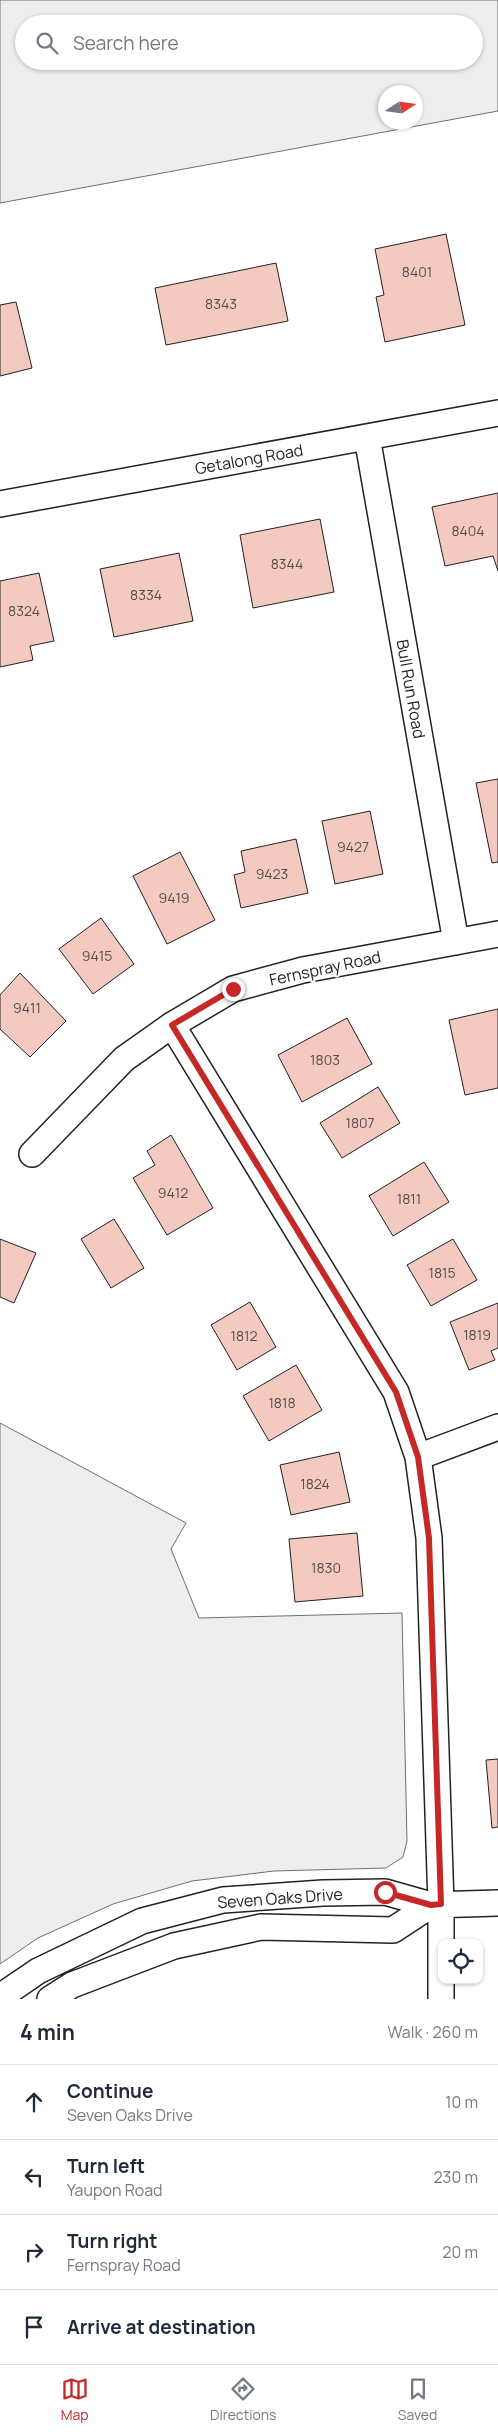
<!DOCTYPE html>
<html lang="en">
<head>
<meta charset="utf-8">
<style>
	:root { --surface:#fff; --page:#f2f2f3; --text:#1f2937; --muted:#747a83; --line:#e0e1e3; --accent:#c62828 }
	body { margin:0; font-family:Manrope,sans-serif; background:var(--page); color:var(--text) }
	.controls { position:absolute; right:15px; bottom:15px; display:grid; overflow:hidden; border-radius:10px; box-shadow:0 1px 4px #0004 }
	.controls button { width:45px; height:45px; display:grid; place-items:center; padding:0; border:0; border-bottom:1px solid var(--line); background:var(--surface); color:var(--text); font:25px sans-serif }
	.compass { position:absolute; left:378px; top:85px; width:45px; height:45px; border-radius:50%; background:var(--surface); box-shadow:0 1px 4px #0004; rotate:78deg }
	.stop { position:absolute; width:15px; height:15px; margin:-11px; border:4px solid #c62828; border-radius:50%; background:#fff }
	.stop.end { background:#c62828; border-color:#fff; box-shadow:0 1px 5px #0008 }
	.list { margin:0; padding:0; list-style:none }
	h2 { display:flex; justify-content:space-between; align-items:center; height:65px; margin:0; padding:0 20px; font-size:21px }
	h2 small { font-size:16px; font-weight:400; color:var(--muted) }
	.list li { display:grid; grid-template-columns:32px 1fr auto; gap:15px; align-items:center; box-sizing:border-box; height:75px; padding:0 20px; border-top:1px solid var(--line) }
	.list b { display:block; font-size:19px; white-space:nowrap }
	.list p { margin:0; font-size:16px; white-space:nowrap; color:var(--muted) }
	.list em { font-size:16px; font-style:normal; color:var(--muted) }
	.icon { flex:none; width:28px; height:28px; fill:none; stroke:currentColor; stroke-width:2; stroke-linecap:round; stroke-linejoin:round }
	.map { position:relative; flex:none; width:498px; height:1999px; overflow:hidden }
	.search { position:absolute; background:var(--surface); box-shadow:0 1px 4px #0004; left:15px; right:15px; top:15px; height:55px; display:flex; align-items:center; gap:12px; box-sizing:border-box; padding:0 18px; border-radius:28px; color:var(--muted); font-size:19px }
	.sheet { height:365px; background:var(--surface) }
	nav { display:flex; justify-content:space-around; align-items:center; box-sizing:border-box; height:70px; border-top:1px solid var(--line); background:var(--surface); font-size:14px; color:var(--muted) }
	nav a { display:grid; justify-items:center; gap:2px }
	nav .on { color:var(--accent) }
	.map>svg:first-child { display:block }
</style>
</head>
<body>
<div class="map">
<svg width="498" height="1999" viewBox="0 0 498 1999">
	<rect width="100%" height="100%" fill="#fff"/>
	<path fill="#eee" stroke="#6f6f6f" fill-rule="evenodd" d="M0 0H498V111L0 203ZM24 24H474V61H24ZM386 92H416V122H386Z
		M0 1423 186 1523 171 1549 199 1618 402 1613 407 1841 403 1857 386 1868 274 1871 192 1881 113 1904 38 1938 0 1964Z"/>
	<path fill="#f3c9c0" stroke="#222" d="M446 234 465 325 385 342 376 297 384 295 375 249Z
		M276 263 288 321 166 345 155 288Z
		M16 302 32 368 0 376V305Z
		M498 493V571L493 556 445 566 432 507Z
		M320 519 334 592 253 608 240 535Z
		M179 553 193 621 114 637 100 569Z
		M39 573 54 641 30 646 33 660 0 667V581Z
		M498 779V862L492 863 476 783Z
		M370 811 383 874 335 884 322 821Z
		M296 839 308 893 241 908 234 875 245 872 241 851Z
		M180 852 215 920 167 944 133 876Z
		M101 918 134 964 93 994 59 949Z
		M20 973 66 1021 30 1057 0 1029V995Z
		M498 1009V1088L465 1095 449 1020Z
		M347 1018 372 1064 302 1102 278 1055Z
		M378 1087 400 1123 342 1158 320 1123Z
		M171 1135 213 1208 167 1235 133 1178 155 1165 147 1151Z
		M424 1162 449 1202 393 1236 369 1196Z
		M114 1219 144 1268 111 1288 81 1239Z
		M0 1239 36 1253 14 1303 0 1297Z
		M453 1239 477 1280 431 1306 407 1265Z
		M250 1302 276 1347 237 1370 211 1325Z
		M498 1303V1348L491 1351 495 1360 469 1370 450 1322Z
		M296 1365 322 1410 269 1441 243 1396Z
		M339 1452 350 1502 291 1515 280 1465Z
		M357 1533 363 1596 295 1602 289 1539Z
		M498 1759V1827L492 1828 486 1760Z"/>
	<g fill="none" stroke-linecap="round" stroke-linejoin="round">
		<g stroke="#222" stroke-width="28">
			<path id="street" d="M367 437 456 942
				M0 504 498 413
				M172 1025 396 1392 418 1457 429 1538 441 1904V1999
				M32 1154 124 1059 172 1025 233 989 303 970 498 934
				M418 1457 498 1427
				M0 1997 38 1971 142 1921 223 1900 323 1893 385 1892 431 1905 498 1903
				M50 1999 72 1985 174 1946 261 1927 393 1930 431 1905"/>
		</g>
		<use href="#street" stroke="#fff" stroke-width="25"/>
	</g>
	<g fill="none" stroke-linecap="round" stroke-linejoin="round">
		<path stroke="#c62828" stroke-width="6" d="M233 989 172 1025 396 1392 418 1457 429 1538 441 1904 431 1905 385 1892"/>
	</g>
	<g text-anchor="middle" stroke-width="4" stroke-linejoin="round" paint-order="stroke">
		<g font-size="14" fill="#564c4a">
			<text x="417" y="277">8401</text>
			<text x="221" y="309">8343</text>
			<text x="468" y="536">8404</text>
			<text x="287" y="569">8344</text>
			<text x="146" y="600">8334</text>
			<text x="24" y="616">8324</text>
			<text x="353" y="852">9427</text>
			<text x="272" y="879">9423</text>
			<text x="174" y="903">9419</text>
			<text x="97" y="961">9415</text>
			<text x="27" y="1013">9411</text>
			<text x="325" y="1065">1803</text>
			<text x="360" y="1128">1807</text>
			<text x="173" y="1198">9412</text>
			<text x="409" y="1204">1811</text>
			<text x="442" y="1278">1815</text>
			<text x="477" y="1340">1819</text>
			<text x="244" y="1341">1812</text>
			<text x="282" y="1408">1818</text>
			<text x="315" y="1489">1824</text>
			<text x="326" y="1573">1830</text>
		</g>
		<g font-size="16" fill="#222" stroke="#fff">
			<text transform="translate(249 459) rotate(-10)" y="6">Getalong Road</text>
			<text transform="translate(411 689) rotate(80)" y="6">Bull Run Road</text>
			<text transform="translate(325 968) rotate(-12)" y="6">Fernspray Road</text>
			<text transform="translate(280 1898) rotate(-4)" y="6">Seven Oaks Drive</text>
		</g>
	</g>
</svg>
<div class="controls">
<button><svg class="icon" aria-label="locate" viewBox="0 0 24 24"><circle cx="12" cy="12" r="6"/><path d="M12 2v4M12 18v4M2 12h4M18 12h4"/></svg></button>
</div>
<svg class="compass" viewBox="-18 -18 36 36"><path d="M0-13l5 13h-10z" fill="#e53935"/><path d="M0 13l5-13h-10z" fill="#747a83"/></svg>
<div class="stop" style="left:385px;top:1892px"></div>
<div class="stop end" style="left:233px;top:989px"></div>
<div class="search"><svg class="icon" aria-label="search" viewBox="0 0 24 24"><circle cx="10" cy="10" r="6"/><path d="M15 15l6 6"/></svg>Search here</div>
</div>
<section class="sheet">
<h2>4 min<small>Walk · 260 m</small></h2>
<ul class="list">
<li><svg class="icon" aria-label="ahead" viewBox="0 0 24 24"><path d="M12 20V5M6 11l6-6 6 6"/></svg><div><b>Continue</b><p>Seven Oaks Drive</p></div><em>10 m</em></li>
<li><svg class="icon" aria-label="left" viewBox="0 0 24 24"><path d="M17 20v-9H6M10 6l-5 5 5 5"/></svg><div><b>Turn left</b><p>Yaupon Road</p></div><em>230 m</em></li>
<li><svg class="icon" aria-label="right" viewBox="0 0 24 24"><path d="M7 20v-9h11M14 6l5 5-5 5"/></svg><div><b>Turn right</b><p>Fernspray Road</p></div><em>20 m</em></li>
<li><svg class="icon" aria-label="arrive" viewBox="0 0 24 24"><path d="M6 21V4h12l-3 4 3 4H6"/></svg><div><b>Arrive at destination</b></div></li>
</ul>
</section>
<nav>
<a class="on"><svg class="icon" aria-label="map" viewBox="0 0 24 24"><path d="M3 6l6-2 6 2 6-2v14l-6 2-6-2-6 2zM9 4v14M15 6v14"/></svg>Map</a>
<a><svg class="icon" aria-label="directions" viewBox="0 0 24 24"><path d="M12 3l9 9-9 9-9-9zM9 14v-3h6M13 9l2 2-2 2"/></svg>Directions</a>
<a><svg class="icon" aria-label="saved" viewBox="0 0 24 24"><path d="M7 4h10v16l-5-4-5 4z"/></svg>Saved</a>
</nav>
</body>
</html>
